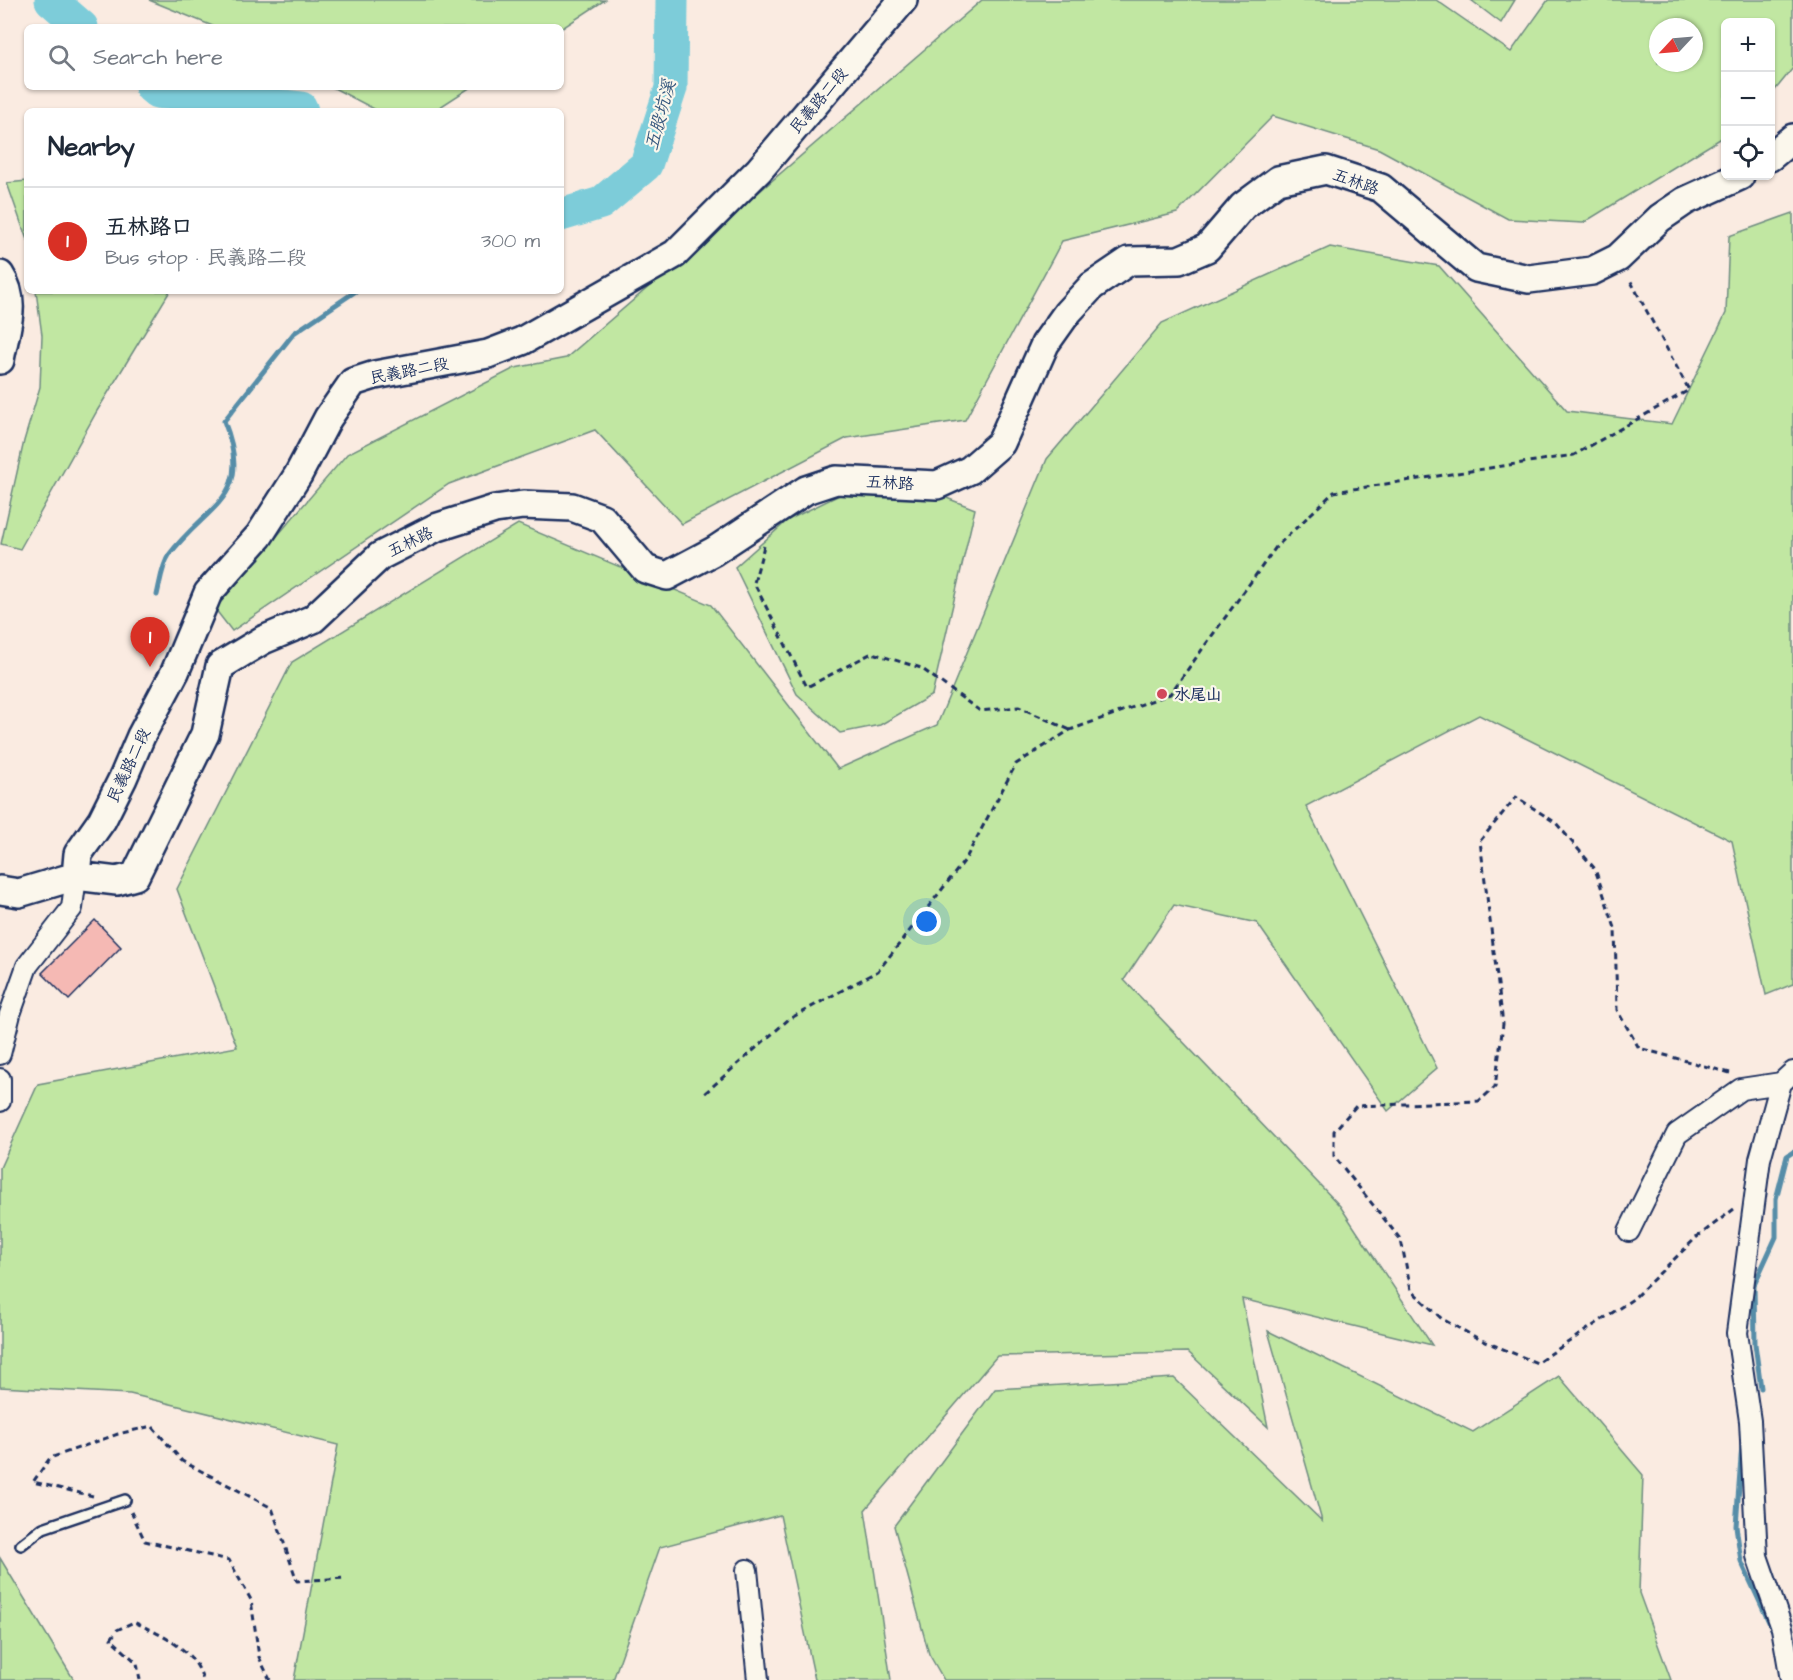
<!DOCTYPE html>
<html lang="en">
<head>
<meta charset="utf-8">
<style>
	:root { --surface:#fff; --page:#f2f2f3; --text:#1f2937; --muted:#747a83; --line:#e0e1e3; --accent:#d93025 }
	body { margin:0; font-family:"Architects Daughter","LXGW WenKai TC",sans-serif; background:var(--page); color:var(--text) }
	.controls { position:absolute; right:18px; top:18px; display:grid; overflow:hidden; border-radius:9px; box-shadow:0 2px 4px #0004 }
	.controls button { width:54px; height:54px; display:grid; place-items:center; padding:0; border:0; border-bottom:2px solid var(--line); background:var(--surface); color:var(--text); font:30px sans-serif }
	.compass { position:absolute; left:1649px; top:18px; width:54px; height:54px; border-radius:50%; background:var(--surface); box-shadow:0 2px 4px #0004; rotate:244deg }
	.you { position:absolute; left:927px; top:922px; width:21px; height:21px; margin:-15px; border:4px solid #fff; border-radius:50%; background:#1a73e8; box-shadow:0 0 0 9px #1a73e833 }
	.badge { display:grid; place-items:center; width:39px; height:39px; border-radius:50%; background:var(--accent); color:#fff; font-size:20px; font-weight:700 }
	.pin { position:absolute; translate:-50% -50px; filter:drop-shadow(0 2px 3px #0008) }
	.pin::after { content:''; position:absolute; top:32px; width:21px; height:18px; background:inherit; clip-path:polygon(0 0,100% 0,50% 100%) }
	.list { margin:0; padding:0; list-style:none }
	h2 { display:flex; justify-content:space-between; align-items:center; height:78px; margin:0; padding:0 24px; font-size:26px }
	h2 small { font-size:20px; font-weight:400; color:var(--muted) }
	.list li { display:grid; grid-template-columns:39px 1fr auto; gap:18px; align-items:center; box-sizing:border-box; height:108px; padding:0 24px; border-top:2px solid var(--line) }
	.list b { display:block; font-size:22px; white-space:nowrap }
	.list p { margin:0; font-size:20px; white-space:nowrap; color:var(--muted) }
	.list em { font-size:20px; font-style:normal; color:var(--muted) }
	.icon { flex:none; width:33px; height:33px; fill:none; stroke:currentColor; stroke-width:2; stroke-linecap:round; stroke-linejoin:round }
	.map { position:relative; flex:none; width:1793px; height:1680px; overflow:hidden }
	.search { position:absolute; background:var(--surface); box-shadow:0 2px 4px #0004; left:24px; top:24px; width:540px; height:66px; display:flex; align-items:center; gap:15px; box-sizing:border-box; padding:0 21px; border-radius:9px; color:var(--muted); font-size:22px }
	.panel { position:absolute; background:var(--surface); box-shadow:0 2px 4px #0004; left:24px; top:108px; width:540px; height:186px; border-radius:9px }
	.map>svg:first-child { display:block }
</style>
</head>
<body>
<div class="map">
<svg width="1793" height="1680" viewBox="0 0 1793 1680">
	<rect width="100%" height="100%" fill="#faebe1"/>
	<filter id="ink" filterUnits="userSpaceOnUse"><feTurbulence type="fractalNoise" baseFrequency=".0167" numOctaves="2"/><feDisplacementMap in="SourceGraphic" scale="12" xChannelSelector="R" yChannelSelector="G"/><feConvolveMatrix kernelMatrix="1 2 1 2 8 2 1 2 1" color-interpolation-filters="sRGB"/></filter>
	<g filter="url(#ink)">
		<path fill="#c1e7a2" stroke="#6e8b80" stroke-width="1.5" fill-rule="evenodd" d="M149 0H605L561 29 215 27Z
			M982 0H1436L1511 52 1548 0H1793V68L1771 95 1770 22H1726L1725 136 1583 223 1508 219 1379 149 1273 116 1177 213 1062 241 965 420 847 438 682 524 595 430 449 484 232 631 215 609 347 454 515 368 566 358ZM1658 27H1694V63H1658Z
			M1471 0H1515L1501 23Z
			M332 87H471L434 111H378Z
			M27 181V240L7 183Z
			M1793 213V984L1766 995 1732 841 1479 715 1306 806 1437 1068 1388 1111 1257 923 1174 905 1124 980 1340 1206 1432 1345 1242 1299 1268 1427 1188 1352 997 1356 865 1510 891 1680H815L780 1515 660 1547 613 1680H294L338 1445 130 1394 0 1387V1168L38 1084 237 1047 177 889 292 662 518 524 711 605 838 769 937 725 1047 459 1162 323 1330 247 1439 266 1567 411 1672 424 1726 313 1729 236Z
			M36 291H170L97 411 20 549 1 544 24 441 40 387 42 335Z
			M864 483 926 490 975 509 932 695 880 725 840 733 797 694 735 567 788 520Z
			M1268 1331 1473 1432 1559 1376 1643 1475 1639 1593 1671 1680H944L929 1654 894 1526 995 1389 1174 1378 1322 1521Z
			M0 1558 74 1680H0Z"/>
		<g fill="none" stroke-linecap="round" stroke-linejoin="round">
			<path stroke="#568da8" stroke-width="5" d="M157 595C160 583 162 565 169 555 208 503 255 499 224 421L294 333 356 291
				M1761 1388 1755 1344 1754 1285 1776 1237V1199L1787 1156 1793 1152
				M1742 1444 1736 1526 1741 1561 1775 1635"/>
			<path stroke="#7dccd9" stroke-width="33" d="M51 0 82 27
				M151 87 157 92 301 108 302 111
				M561 215 601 203 646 165 671 88 672 0"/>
		</g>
		<path fill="#f5b9b4" stroke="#1b2f5e" stroke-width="1.5" d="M95 920 121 947 69 1000 42 973Z"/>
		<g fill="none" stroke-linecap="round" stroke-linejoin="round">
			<g stroke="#1b2f5e" stroke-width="14">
				<path id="lane" d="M21 1545 43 1528 125 1500"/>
			</g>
			<g stroke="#1b2f5e" stroke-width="24">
				<path id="street" d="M0 1054 10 1014 27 966 72 908 76 876
					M0 1079V1101
					M1629 1231 1677 1134 1741 1089 1781 1083
					M747 1570 758 1680
					M1791 1680 1782 1628 1757 1556 1750 1421 1737 1333 1760 1159 1781 1083 1793 1072"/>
			</g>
			<g stroke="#1b2f5e" stroke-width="32">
				<path id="secondary" d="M1770 157 1793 138
					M0 275C18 302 5 330 0 360
					M76 876 78 854 102 820 123 778 141 736 175 672 208 593 259 536 298 475 328 418 353 382 375 375 488 354 522 341 675 254 759 170 903 0
					M0 890 19 893 76 876 117 881 135 876 205 734 220 666 263 640 313 619 380 556 435 528 495 509 523 505 572 507 602 518 645 569 667 576 714 551 806 490 836 480 937 485 970 470 1001 443 1045 344 1067 313 1092 286 1129 261 1179 260 1207 248 1243 206 1278 180 1326 170 1381 188 1476 268 1529 279 1592 271 1618 258 1660 218 1685 201 1740 176"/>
			</g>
			<path stroke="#1b2f5e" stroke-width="3" stroke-dasharray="6 4.5" stroke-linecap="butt" d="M764 546 754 583 807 687 872 653 921 668 980 711 1019 707 1070 730
				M1730 1073 1639 1048 1617 1010 1615 928 1595 869 1556 823 1516 797 1480 841 1503 1024 1495 1087 1479 1101 1356 1106 1334 1131V1156L1401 1240 1411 1290 1442 1319 1481 1340 1537 1363 1633 1299 1697 1237 1734 1209
				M705 1093 789 1019 878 971 965 860 1016 764 1070 730 1170 694 1276 547 1334 492 1574 455 1689 390 1629 278
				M93 1496 33 1482 50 1458 118 1434 152 1426 182 1461 272 1508 297 1581 345 1578
				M131 1512 145 1541 229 1560 251 1600 259 1657 270 1680
				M140 1680 137 1663 111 1639 117 1630 134 1622C161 1635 195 1649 203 1680"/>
			<use href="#lane" stroke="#fbf7ec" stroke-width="9"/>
			<use href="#street" stroke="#fbf7ec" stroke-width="20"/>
			<use href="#secondary" stroke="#fbf7ec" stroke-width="27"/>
		</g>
	</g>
	<circle fill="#d1495b" stroke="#fbf7ec" stroke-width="2" cx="1162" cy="694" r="6"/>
	<g text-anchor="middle" stroke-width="4.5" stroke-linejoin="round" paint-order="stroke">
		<g font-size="16" fill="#1b2f5e" stroke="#fbf7ec">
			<text transform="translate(818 100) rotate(-50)" y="6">民義路二段</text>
			<text transform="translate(1356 181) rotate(20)" y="6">五林路</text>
			<text transform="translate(409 370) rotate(-11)" y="6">民義路二段</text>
			<text transform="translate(890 482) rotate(3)" y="6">五林路</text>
			<text transform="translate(410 541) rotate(-26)" y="6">五林路</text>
			<text transform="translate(128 765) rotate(-65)" y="6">民義路二段</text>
		</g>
		<g font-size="16" font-weight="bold" fill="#1b2f5e" stroke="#fbf7ec" text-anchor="start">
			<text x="1174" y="700">水尾山</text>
		</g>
		<g font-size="18" font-style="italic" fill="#34567d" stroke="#fbf7ec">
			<text transform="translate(660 115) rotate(-75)" y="6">五股坑溪</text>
		</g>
	</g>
</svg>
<div class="controls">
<button>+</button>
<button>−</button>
<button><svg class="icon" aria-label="locate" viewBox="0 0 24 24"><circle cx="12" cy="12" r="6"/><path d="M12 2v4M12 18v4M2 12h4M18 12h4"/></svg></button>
</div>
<svg class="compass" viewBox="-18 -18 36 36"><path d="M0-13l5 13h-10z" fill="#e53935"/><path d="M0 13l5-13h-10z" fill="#747a83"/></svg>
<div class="you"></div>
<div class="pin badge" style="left:150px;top:667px">1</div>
<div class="search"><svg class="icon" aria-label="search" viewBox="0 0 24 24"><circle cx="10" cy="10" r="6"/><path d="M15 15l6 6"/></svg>Search here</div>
<section class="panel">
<h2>Nearby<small></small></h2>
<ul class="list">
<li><span class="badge">1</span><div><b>五林路口</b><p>Bus stop · 民義路二段</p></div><em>300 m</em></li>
</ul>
</section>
</div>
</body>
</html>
